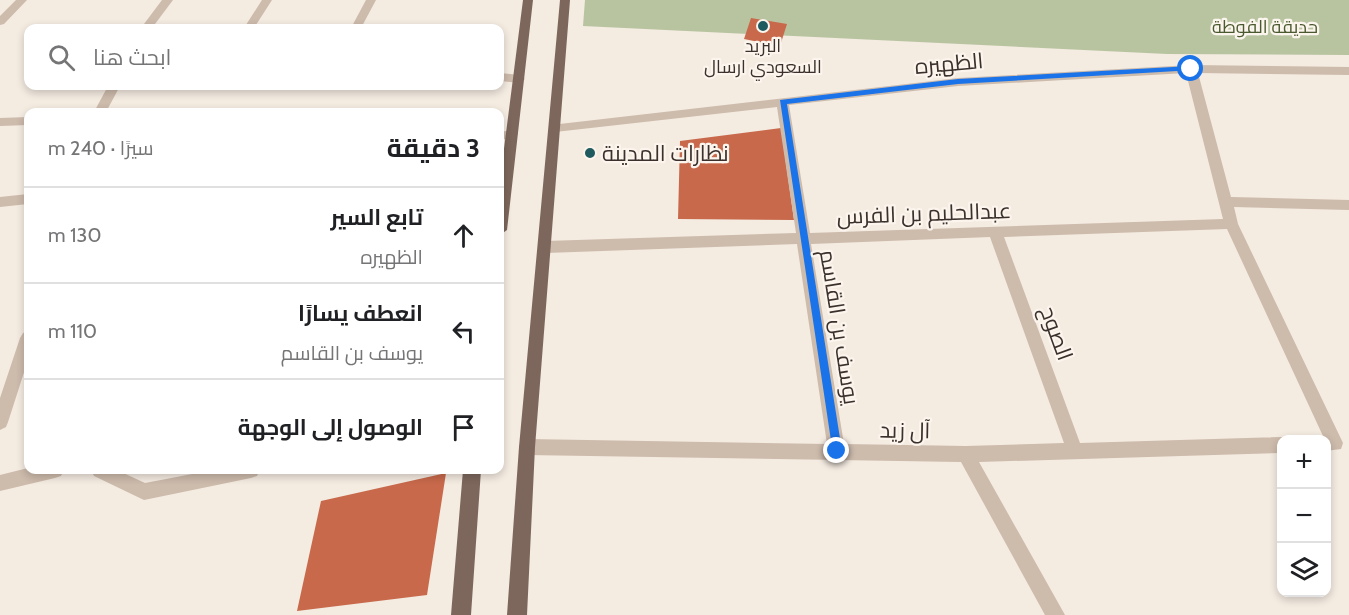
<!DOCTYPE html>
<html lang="ar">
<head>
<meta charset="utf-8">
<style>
	:root { --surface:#fff; --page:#f6f6f6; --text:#202124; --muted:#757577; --line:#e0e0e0 }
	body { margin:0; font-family:Cabin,Cairo,sans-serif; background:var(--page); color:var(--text); direction:rtl }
	.controls { position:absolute; right:18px; bottom:18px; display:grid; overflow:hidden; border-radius:12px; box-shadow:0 3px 9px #0003 }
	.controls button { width:54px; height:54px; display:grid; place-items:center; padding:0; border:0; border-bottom:2px solid var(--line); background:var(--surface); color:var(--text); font:30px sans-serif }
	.stop { position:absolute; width:18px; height:18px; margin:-14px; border:4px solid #1a73e8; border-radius:50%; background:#fff }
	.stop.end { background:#1a73e8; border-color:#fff; box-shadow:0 2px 6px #0008 }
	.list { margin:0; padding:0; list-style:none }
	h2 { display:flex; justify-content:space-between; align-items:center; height:78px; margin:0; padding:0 24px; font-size:26px }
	h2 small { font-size:20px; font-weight:400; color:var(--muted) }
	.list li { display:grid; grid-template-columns:39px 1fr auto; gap:18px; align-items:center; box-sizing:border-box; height:96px; padding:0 24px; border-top:2px solid var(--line) }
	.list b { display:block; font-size:22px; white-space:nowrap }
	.list p { margin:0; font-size:20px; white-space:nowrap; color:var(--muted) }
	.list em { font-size:20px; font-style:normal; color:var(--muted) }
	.icon { flex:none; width:33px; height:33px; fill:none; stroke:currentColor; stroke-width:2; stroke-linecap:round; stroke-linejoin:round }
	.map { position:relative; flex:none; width:1349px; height:615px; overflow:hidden; direction:ltr }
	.search { position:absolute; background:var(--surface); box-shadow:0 3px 9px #0003; left:24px; top:24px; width:480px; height:66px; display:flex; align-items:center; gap:15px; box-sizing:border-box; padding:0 21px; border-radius:12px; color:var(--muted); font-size:22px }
	.panel { position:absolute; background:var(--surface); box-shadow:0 3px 9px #0003; left:24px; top:108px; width:480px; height:366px; border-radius:12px; direction:rtl }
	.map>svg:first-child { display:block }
</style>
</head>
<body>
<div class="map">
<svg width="1349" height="615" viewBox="0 0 1349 615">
	<rect width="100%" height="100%" fill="#f4ebe1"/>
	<path fill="#b8c4a0" d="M585 0H1349V55L1167 54 583 26Z"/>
	<path fill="#c8694b" d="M751 18 787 24 780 46 744 39Z
		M781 128 794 220 678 219 680 141Z
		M446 473 427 595 297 611 321 501Z"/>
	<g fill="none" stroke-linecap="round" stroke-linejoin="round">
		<path fill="#cdbbac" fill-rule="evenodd" d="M16 0H27L4 24 0 25V16Z
			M162 0H173L152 28H141Z
			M262 0H272L254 28H244Z
			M366 0H376L361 28H351Z
			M1191 65 1349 67V75L1198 73 1231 197 1349 200V210L1234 207 1238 224 1343 443 1341 449 1326 451V440H1319L1323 436 1227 229 1004 237 1080 443 1282 437 1288 440H1282V453L979 462 1065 615H1045L961 462 527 455 521 453 519 447 521 441 527 439 827 444 797 244 546 253 541 251 539 247 541 243 546 241 796 233 777 107 555 132 549 128 551 125 958 78ZM1186 73 1223 219 810 233 789 105 958 86ZM990 237 1064 443 966 446 844 444 811 244Z
			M500 73 519 75 525 79 519 83 500 81Z
			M108 86H120L106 112H94Z
			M28 117V125L0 126V118Z
			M512 130 516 131 518 134 516 137 500 140V132Z
			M28 194V204L0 207V197Z
			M28 331V360L8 422 6 427 0 430V398L20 338 23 333Z
			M28 468 64 470 61 476 55 478 0 491V475Z
			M91 470H117L145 483 213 470H260L257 476 251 478 144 500 94 476Z"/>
		<path fill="#7d675c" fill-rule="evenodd" d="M523 0H533L507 230 500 235V180Z
			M560 0H570L535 447 527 615H507L519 447Z
			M463 470H481L471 615H451Z"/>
	</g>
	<path fill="#1a73e8" d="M1191 66 1195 69 1194 70 958 84 787 104 842 451 841 454H833L780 100 958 79Z"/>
	<g fill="#1f5a5e" stroke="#fbf5ee" stroke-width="2">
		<circle cx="763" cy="26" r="6"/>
		<circle cx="590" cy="153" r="6"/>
	</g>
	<g text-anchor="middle" stroke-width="4.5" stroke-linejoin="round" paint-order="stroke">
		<g font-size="18" fill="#4a5a2e" stroke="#fbf5ee">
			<text x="1265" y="33">حديقة الفوطة</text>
		</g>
		<g font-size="18" fill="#3b302b" stroke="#fbf5ee">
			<text x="763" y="52">البريد<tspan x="763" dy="21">السعودي ارسال</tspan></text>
		</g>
		<g font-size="22" fill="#3b302b" stroke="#fbf5ee">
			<text transform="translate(949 63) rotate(-5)" y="8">الظهيره</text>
			<text transform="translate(924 213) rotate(-2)" y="8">عبدالحليم بن الفرس</text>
			<text transform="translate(840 327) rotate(81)" y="8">يوسف بن القاسم</text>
			<text transform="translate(1057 333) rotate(70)" y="8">الصوح</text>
			<text transform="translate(905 430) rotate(1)" y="8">آل زيد</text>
		</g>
		<g font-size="22" fill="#3b302b" stroke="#fbf5ee" text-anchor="start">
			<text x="602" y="161">نظارات المدينة</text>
		</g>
	</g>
</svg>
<div class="controls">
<button>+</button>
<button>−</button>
<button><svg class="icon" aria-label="layers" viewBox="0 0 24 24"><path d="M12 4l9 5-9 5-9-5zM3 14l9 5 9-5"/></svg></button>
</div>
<div class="stop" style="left:1191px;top:69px"></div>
<div class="stop end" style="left:837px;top:451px"></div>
<div class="search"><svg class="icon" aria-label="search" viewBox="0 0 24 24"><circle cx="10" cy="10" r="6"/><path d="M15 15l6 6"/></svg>ابحث هنا</div>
<section class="panel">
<h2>3 دقيقة<small>سيرًا · 240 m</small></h2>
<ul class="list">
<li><svg class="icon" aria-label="ahead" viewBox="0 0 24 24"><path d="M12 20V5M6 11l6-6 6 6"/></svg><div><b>تابع السير</b><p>الظهيره</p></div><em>130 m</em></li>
<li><svg class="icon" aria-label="left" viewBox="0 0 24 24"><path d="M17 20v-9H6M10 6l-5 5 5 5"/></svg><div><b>انعطف يسارًا</b><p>يوسف بن القاسم</p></div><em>110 m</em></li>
<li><svg class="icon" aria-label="arrive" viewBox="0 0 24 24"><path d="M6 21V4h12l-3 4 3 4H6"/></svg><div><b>الوصول إلى الوجهة</b></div></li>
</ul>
</section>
</div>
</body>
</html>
